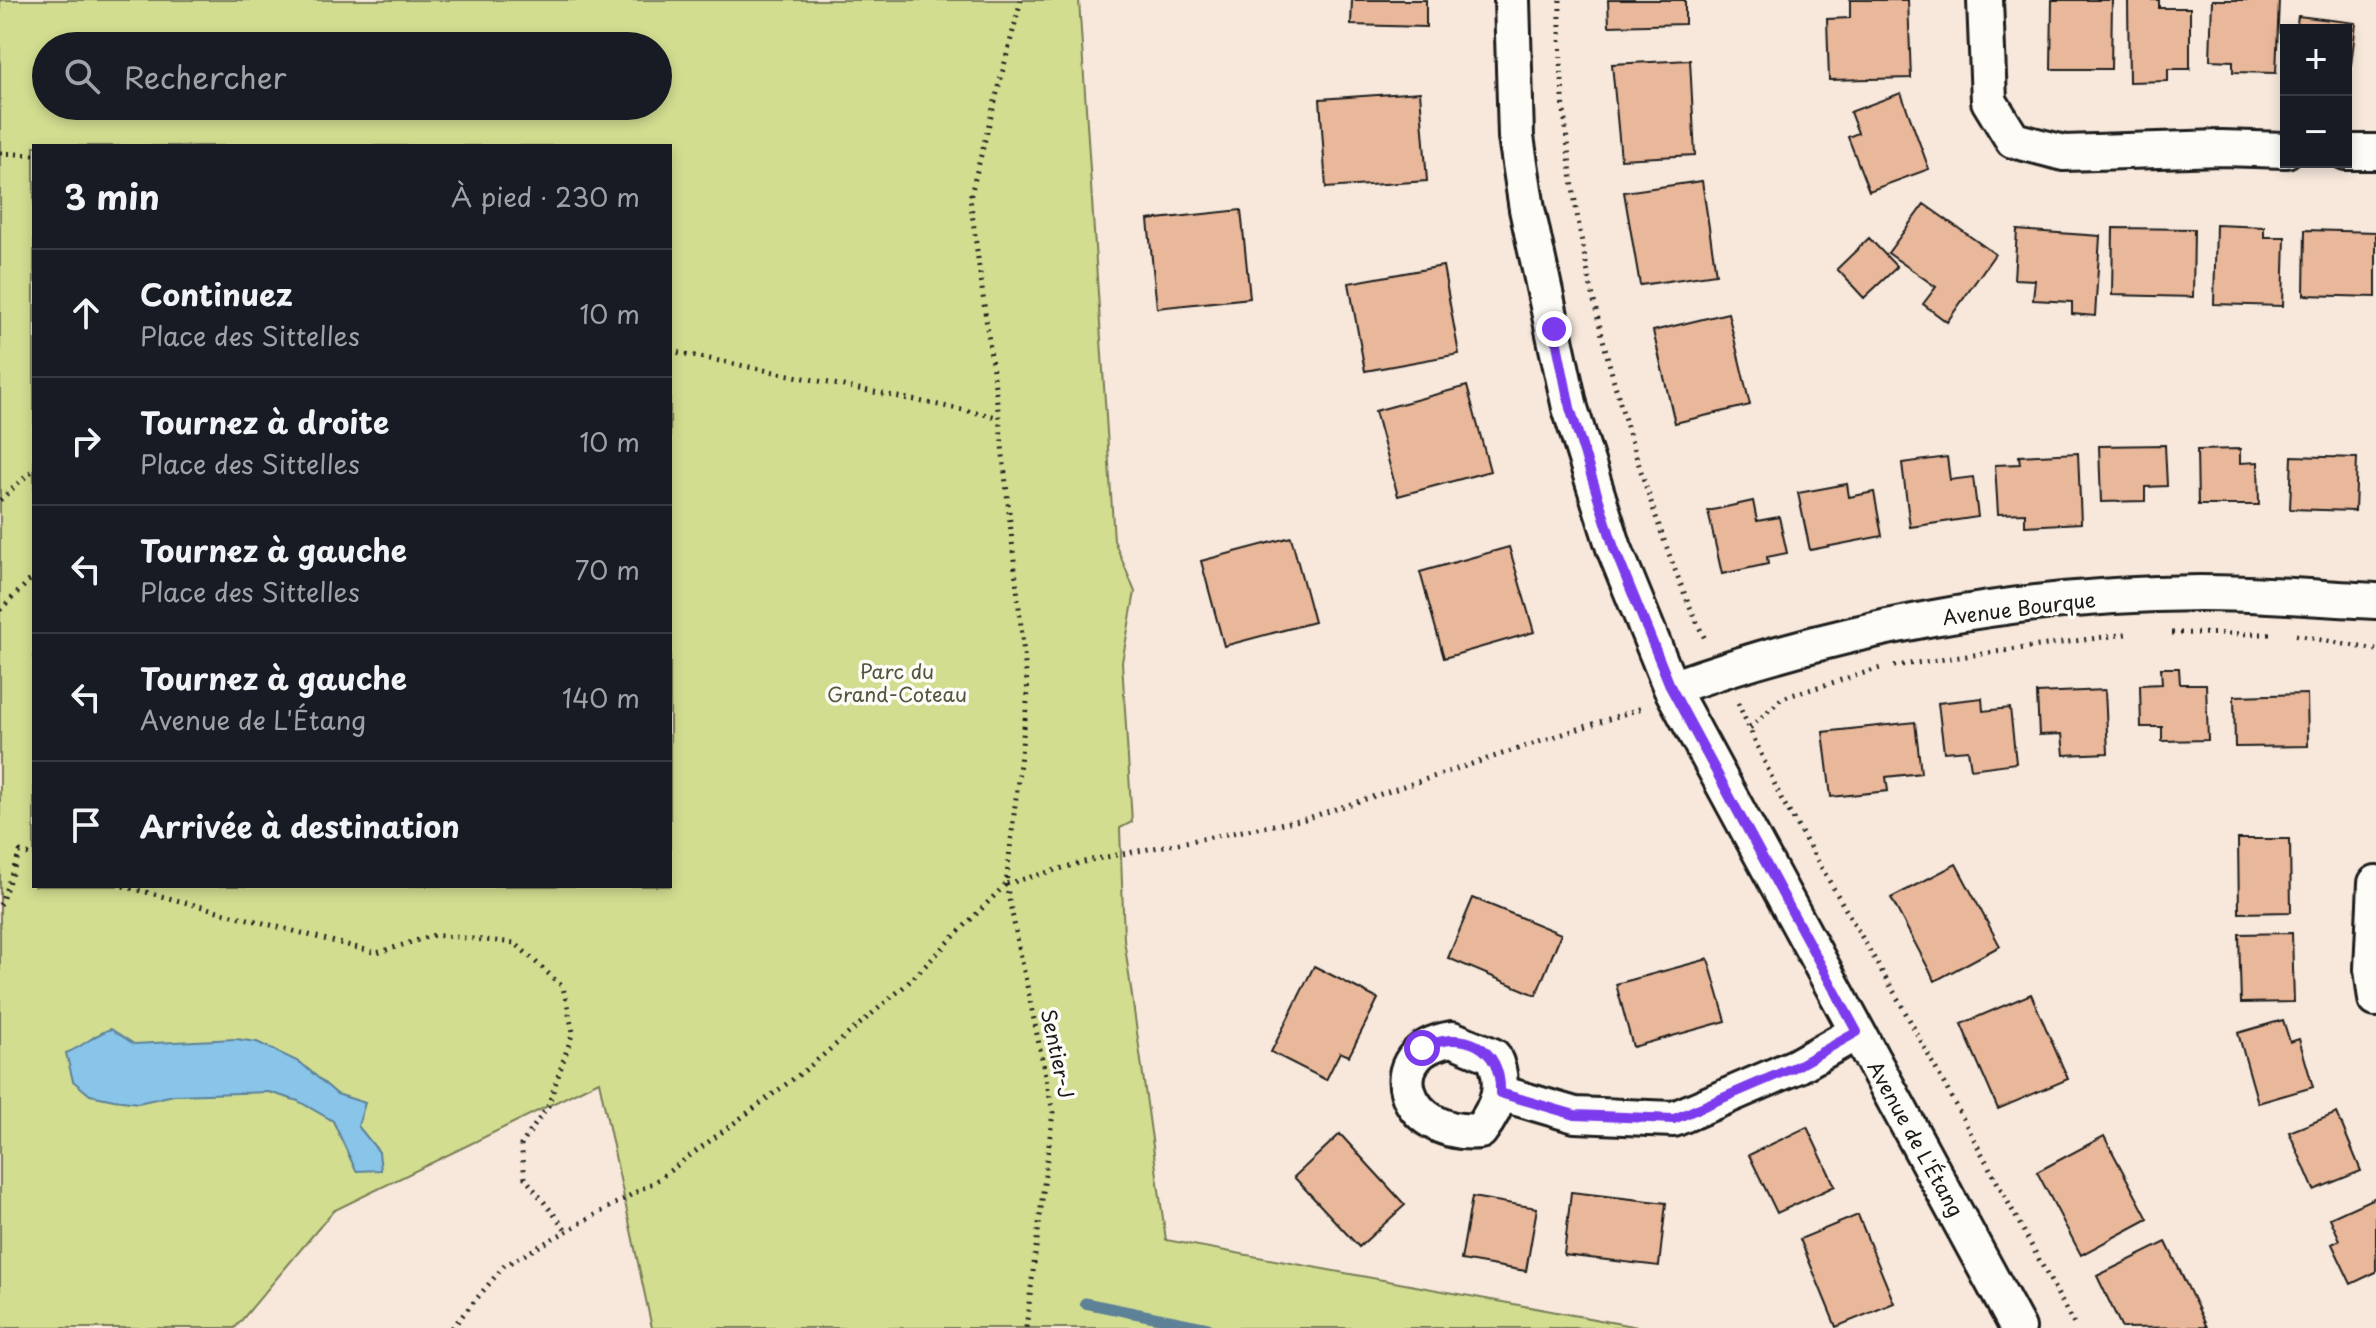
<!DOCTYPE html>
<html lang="fr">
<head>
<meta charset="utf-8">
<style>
	:root { --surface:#171b24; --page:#242831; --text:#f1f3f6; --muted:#9ea1a6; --line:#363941 }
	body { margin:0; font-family:"Playpen Sans",sans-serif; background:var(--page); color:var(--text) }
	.controls { position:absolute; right:24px; top:24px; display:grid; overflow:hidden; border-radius:0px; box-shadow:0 4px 12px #0003 }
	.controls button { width:72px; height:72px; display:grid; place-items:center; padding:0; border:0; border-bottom:2px solid var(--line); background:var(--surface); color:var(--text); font:40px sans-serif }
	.stop { position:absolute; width:24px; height:24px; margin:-18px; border:6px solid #7c3aed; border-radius:50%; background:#fff }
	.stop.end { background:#7c3aed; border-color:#fff; box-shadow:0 2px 8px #0008 }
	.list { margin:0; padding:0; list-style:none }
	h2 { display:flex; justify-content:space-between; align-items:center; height:104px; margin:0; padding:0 32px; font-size:34px }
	h2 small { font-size:26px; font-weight:400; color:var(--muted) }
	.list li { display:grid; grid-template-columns:52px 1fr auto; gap:24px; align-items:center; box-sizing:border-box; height:128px; padding:0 32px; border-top:2px solid var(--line) }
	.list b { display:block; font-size:30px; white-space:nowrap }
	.list p { margin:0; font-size:26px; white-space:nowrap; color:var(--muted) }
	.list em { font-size:26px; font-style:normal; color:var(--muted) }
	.icon { flex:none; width:44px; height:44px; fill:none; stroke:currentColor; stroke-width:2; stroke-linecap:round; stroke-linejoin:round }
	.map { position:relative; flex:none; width:2376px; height:1328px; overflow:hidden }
	.search { position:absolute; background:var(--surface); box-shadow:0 4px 12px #0003; left:32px; top:32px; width:640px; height:88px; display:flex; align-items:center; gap:20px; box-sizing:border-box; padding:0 28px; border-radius:44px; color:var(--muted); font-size:30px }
	.panel { position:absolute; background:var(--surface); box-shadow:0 4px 12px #0003; left:32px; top:144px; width:640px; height:744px; border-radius:0px }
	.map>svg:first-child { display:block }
</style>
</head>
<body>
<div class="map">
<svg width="2376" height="1328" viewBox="0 0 2376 1328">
	<rect width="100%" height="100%" fill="#f7e8db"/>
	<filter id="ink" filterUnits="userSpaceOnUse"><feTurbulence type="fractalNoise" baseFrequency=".0125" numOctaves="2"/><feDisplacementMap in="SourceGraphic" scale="16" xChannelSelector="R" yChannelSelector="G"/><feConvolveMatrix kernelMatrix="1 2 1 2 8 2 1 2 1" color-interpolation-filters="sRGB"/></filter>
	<g filter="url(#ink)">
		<path fill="#d2dd90" stroke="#777c56" stroke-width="2" fill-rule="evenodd" d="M0 0H1079L1114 540 1135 592 1122 662 1132 822 1120 828 1124 939 1166 1240 1643 1328H652L599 1081 333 1211 235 1328H0ZM46 46H658V106H46ZM34 146H670V886H34Z"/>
		<path fill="#89c5e9" stroke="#5d8197" stroke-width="2" d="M111 1029 134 1044 236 1039 257 1042 301 1063 337 1094 365 1103 358 1126 379 1152 381 1170 356 1171 333 1121 298 1101 269 1092 174 1095 138 1103 114 1100 90 1095 73 1081 66 1053C83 1047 94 1034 111 1029Z"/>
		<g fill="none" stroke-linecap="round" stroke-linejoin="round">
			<path stroke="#5d8197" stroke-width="11" d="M1085 1303 1208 1328"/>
		</g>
		<path fill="#e9b89a" stroke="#1c1c1c" stroke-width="2" d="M1352 0H1426V27L1351 25Z
			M1608 0H1685V24L1609 26Z
			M1850 0H1908L1911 78 1829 80 1827 19 1850 18Z
			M2052 0H2112L2111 69H2051Z
			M2128 0H2159V8H2190V69H2168V81L2129 82Z
			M2212 0H2279L2276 73 2233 72V61L2210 60Z
			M2298 16 2356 23 2349 82 2346 81V30H2296Z
			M1690 60 1695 155 1621 159 1612 64Z
			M1420 92 1427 181 1326 188 1320 99Z
			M1901 93 1929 169 1869 191 1848 137 1858 133 1850 112Z
			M1702 181 1716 274 1640 285 1624 192Z
			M1924 204 1995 254 1947 322 1923 304 1936 287 1888 253Z
			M1241 210 1250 298 1157 308 1148 220Z
			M2216 225 2264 227V237H2285L2283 306 2214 304Z
			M2113 228 2194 229 2193 297 2112 295Z
			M2017 230 2100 236 2095 316 2072 314V302L2033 300 2035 280 2014 279Z
			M2305 230 2376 232V297L2304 295Z
			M1869 238 1897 267 1864 298 1837 269Z
			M1443 266 1459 354 1365 371 1349 283Z
			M1728 313 1750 405 1675 423 1653 331Z
			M1467 386 1490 471 1398 496 1375 411Z
			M2165 445 2167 486 2145 487V501L2101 502 2099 446Z
			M2240 449V463L2258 462 2259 505H2198L2197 450Z
			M2078 453 2081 523 2025 526V513L1998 514 1995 465 2020 464 2019 456Z
			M2292 456 2357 458 2355 511 2290 509Z
			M1947 457 1950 480 1973 477 1978 517 1910 527 1902 463Z
			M1847 484 1849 497 1874 492 1882 536 1810 550 1798 493Z
			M1753 501 1757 521 1779 517 1787 553 1767 557 1768 564 1722 574 1708 511Z
			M1291 537 1314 622 1224 646 1201 561Z
			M1509 547 1534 632 1444 658 1420 572Z
			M2161 668H2179L2180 684H2206L2208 740 2162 741V727H2141L2140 685 2162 684Z
			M2105 690 2108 753 2064 755 2062 734 2039 735 2037 693Z
			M2307 694 2308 746 2235 747 2234 696Z
			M1982 698 1983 711 2010 708 2016 763 1971 769 1968 750 1944 752 1938 703Z
			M1915 722 1921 773 1886 777 1888 791 1831 797 1823 732Z
			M2238 839H2290L2291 912 2239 913Z
			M1956 864 2000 946 1935 981 1891 898Z
			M1473 898 1561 934 1536 995 1448 958Z
			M2292 933 2294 1002 2241 1003 2239 934Z
			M1708 959 1726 1021 1633 1047 1616 984Z
			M1314 966 1378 999 1349 1056 1340 1052 1326 1080 1271 1052Z
			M2031 994 2068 1079 1998 1109 1961 1024Z
			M2283 1020 2290 1042 2299 1039 2313 1087 2258 1103 2238 1033Z
			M2337 1113 2361 1171 2314 1190 2289 1132Z
			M1807 1127 1835 1186 1777 1213 1749 1155Z
			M1340 1134 1405 1205 1359 1247 1294 1177Z
			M2104 1136 2148 1219 2081 1255 2037 1172Z
			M1571 1192 1666 1203 1659 1266 1564 1255Z
			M1472 1197 1537 1208 1526 1271 1461 1260Z
			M2376 1197V1272L2351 1284 2332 1244 2340 1240 2330 1218Z
			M1858 1215 1894 1303 1836 1327 1800 1239Z
			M2166 1242 2207 1327 2122 1328 2097 1276Z"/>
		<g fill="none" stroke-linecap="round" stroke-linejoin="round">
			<g stroke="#1c1c1c" stroke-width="40">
				<path id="minor" d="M1512 0 1516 137 1527 209 1570 408 1614 548 1671 688 2018 1328
					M1985 0 1989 101 2013 140 2064 153 2221 148 2286 150
					M2346 152H2376
					M1671 688C1839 628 2021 594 2200 593 2259 593 2318 598 2376 601
					M2376 883 2372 969 2376 999
					M1452 1039 1493 1056C1507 1084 1498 1107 1480 1131 1402 1138 1376 1051 1452 1039Z
					M1500 1093 1575 1115 1674 1119 1797 1066 1857 1032"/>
			</g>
			<path stroke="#1c1c1c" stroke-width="5" stroke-dasharray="2 6" stroke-linecap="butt" d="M1021 0 970 198 999 417 1028 693 1006 884 1091 860 1305 819 1645 707
				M1560 0C1558 157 1591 316 1639 465 1658 524 1678 585 1706 641
				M0 153 34 155
				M670 351 998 417
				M0 500 34 469
				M0 610 34 576
				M2172 633 2270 634
				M2296 635 2376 650
				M1894 666 2126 634
				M1738 703 1781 798 1902 1006 2076 1328
				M1750 728 1782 698 1884 667
				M1006 884 1053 1112 1026 1328
				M123 886 377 953 434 935 515 943 563 987 573 1032 548 1106 521 1145 525 1178 567 1231
				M0 905 20 852 34 856
				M452 1328 504 1266 656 1181 808 1068 907 984 1006 884"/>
			<use href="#minor" stroke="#fdfcf7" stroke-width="34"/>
		</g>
	</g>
	<g fill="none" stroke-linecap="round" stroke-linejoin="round" filter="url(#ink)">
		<path stroke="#7c3aed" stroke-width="10" d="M1422 1048C1462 1028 1502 1046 1500 1093L1575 1115 1674 1119 1797 1066 1857 1032 1671 688 1614 548 1570 408 1554 329"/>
	</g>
	<g text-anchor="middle" stroke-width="7" stroke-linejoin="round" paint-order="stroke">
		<g font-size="20" fill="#1c1c1c" stroke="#fdfcf7">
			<text transform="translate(2019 609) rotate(-7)" y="7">Avenue Bourque</text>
			<text transform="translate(1057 1054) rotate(78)" y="7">Sentier-J</text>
			<text transform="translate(1915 1139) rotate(61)" y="7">Avenue de L'Étang</text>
		</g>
		<g font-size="20" fill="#53563f" stroke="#fdfcf7">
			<text x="897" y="679">Parc du<tspan x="897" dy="23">Grand-Coteau</tspan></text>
		</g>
	</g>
</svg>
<div class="controls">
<button>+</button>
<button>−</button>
</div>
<div class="stop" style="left:1422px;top:1048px"></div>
<div class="stop end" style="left:1554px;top:329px"></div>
<div class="search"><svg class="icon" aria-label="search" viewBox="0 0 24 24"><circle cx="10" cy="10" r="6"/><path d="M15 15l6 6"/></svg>Rechercher</div>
<section class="panel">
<h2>3 min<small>À pied · 230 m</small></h2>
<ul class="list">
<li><svg class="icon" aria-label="ahead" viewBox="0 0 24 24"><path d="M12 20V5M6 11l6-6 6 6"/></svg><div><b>Continuez</b><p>Place des Sittelles</p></div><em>10 m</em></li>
<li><svg class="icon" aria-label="right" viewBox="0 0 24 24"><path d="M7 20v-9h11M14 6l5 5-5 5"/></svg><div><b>Tournez à droite</b><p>Place des Sittelles</p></div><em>10 m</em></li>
<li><svg class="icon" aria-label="left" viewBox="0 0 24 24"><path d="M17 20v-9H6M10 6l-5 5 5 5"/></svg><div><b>Tournez à gauche</b><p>Place des Sittelles</p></div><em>70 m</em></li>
<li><svg class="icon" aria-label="left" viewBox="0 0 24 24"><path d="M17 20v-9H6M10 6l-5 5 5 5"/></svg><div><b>Tournez à gauche</b><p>Avenue de L'Étang</p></div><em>140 m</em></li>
<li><svg class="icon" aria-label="arrive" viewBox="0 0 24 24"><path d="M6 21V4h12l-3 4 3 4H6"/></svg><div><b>Arrivée à destination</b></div></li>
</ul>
</section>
</div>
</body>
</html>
